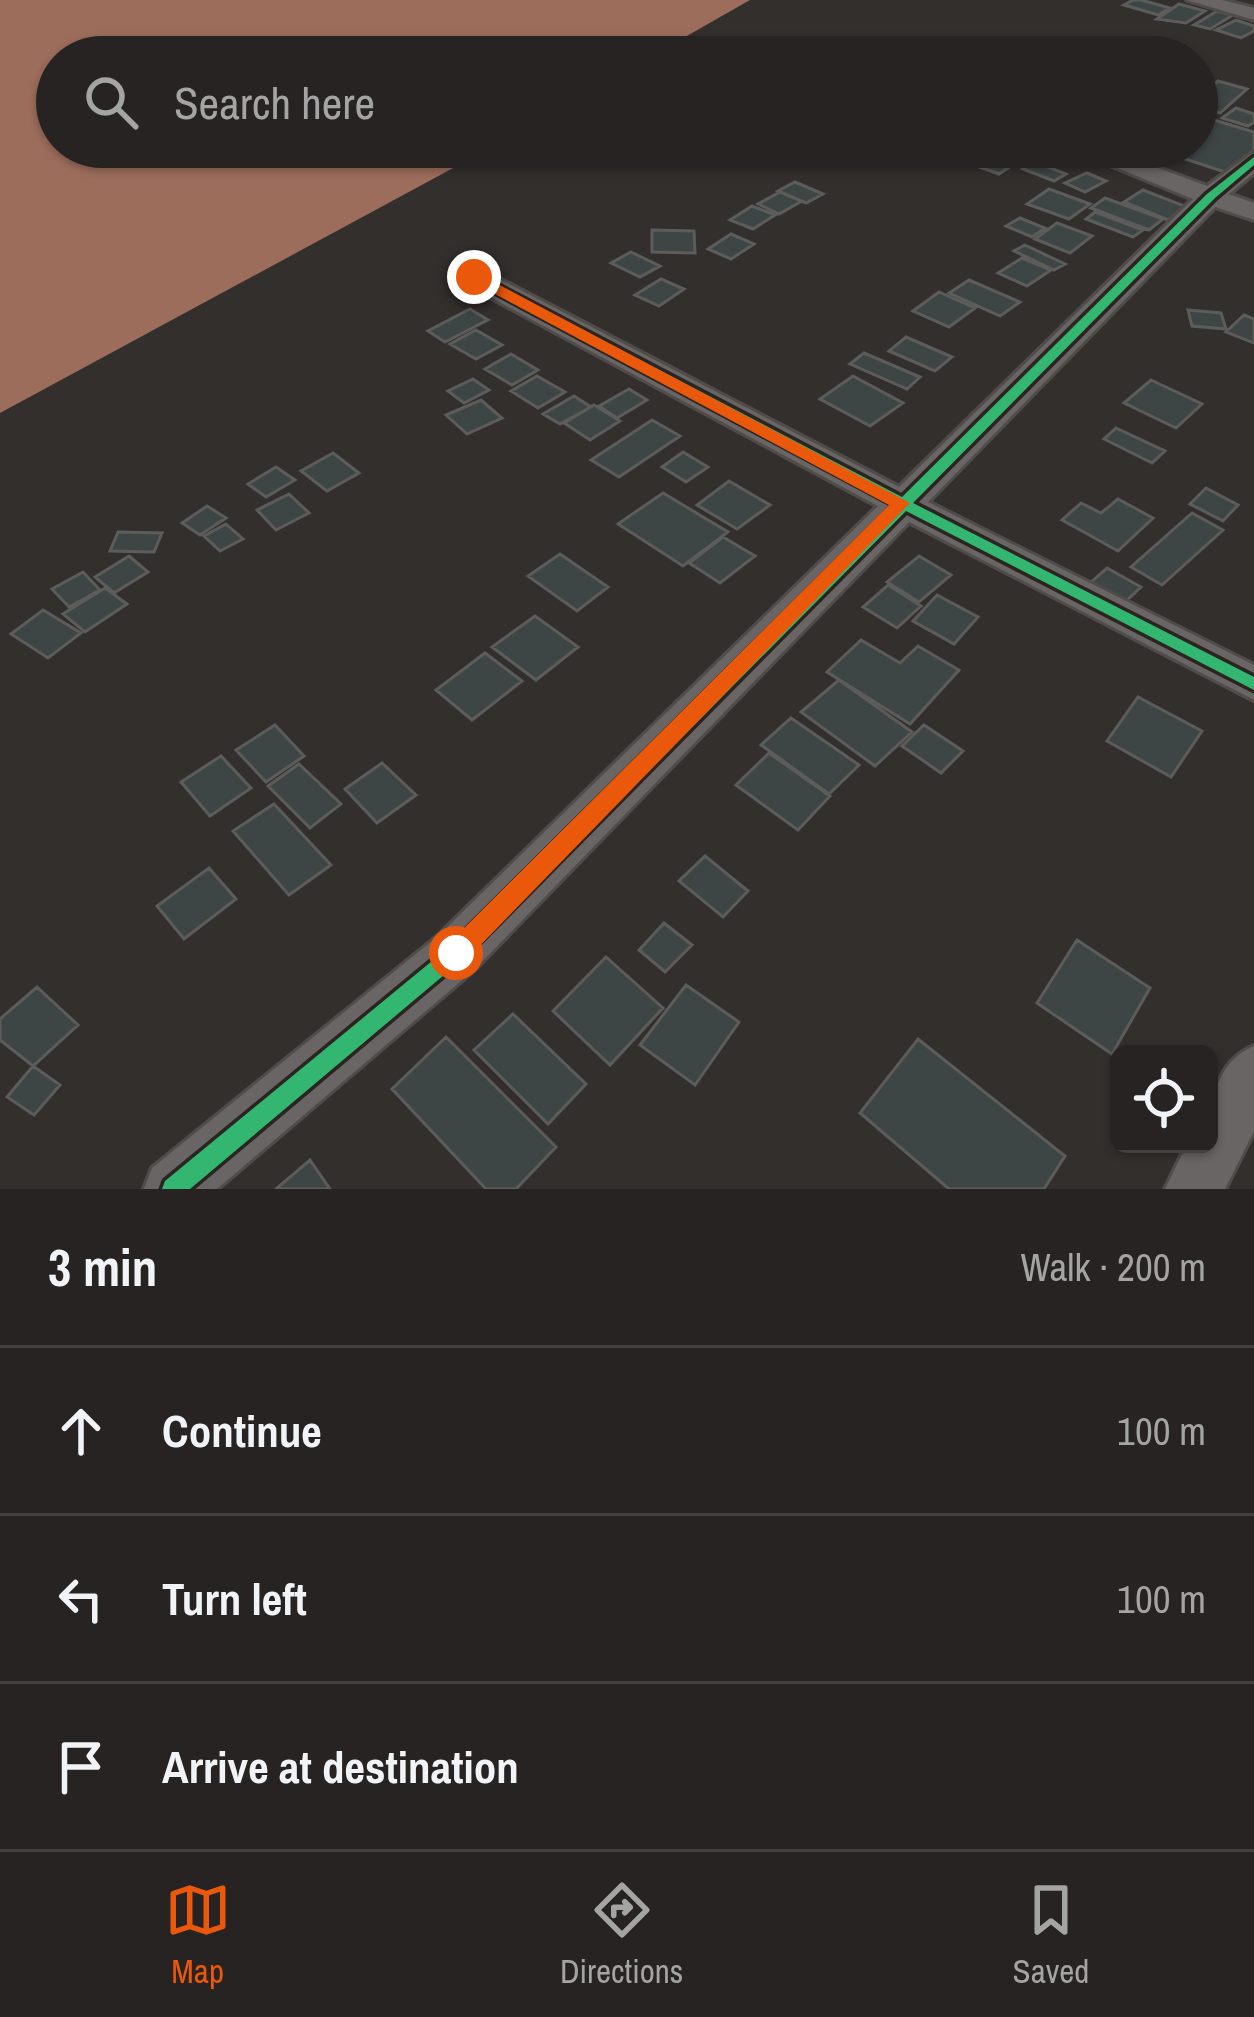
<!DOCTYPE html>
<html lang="en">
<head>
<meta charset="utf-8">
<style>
	:root { --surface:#262322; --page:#322f2f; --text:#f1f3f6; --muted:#a4a4a5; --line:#424040; --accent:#ea580c }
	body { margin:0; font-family:"Archivo Narrow",sans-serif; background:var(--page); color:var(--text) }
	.controls { position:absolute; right:36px; bottom:36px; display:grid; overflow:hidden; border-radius:18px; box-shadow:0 3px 9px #0004 }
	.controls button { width:108px; height:108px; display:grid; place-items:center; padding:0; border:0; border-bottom:3px solid var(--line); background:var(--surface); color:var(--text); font:60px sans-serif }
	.stop { position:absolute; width:36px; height:36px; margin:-27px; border:9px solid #ea580c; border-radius:50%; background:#fff }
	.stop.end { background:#ea580c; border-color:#fff; box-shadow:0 3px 12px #0008 }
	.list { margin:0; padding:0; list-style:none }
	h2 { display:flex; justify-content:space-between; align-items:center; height:156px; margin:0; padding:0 48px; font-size:51px }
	h2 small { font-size:39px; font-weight:400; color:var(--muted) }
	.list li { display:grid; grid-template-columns:78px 1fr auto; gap:36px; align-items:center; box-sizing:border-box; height:168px; padding:0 48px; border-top:3px solid var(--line) }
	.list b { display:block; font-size:45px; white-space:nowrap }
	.list em { font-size:39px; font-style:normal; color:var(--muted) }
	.icon { flex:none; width:66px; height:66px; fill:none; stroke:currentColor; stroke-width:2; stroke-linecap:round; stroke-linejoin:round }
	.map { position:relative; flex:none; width:1254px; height:1189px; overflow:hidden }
	.search { position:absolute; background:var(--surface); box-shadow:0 3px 9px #0004; left:36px; right:36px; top:36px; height:132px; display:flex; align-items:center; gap:30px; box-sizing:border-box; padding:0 42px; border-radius:66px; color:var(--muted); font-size:45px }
	.sheet { height:660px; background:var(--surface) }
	nav { display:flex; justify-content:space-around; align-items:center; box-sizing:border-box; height:168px; border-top:3px solid var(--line); background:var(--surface); font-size:33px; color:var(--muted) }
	nav a { display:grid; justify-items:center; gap:6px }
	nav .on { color:var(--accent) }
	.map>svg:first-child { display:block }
</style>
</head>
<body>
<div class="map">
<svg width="1254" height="1189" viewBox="0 0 1254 1189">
	<rect width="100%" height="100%" fill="#332f2d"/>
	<path fill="#9d6d5c" d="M0 0H750L650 57H57V147H492L0 413Z"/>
	<path fill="#3e4545" stroke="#5c5c5b" stroke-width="3" d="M1133 0H1141L1170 8 1158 15 1124 5Z
		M1179 4 1205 11 1186 23 1157 19Z
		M1217 11 1233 15 1210 29 1194 25Z
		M1236 20 1254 26V31L1241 38 1216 30Z
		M1218 81 1247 89 1220 113 1197 106V85L1210 88Z
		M1236 108 1254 114V122L1248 126 1222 118Z
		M1211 119 1254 132V151L1228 173 1167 153 1175 147H1197V130Z
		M814 147 834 152 814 165 796 158Z
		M989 149 1020 160 999 174 968 163Z
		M1035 162 1066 174 1054 181 1023 169Z
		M1087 173 1106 181 1085 192 1065 183Z
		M795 182 823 194 806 203 778 191Z
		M1049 189 1090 204 1069 219 1027 204Z
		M1143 190 1187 207 1168 220 1124 202Z
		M780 192 802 201 779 214 758 204Z
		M1105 198 1163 219 1149 230 1091 208Z
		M752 206 775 215 753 229 730 220Z
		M1095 212 1143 230 1133 237 1086 219Z
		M1020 218 1045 228 1032 237 1006 226Z
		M1057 223 1092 236 1070 253 1035 239Z
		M652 230 694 231 695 253 652 252Z
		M731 234 754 244 731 259 708 249Z
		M1025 245 1065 264 1054 270 1014 251Z
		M631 252 660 266 640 277 611 263Z
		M1022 258 1051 270 1027 286 998 273Z
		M661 279 684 289 659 306 635 295Z
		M969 280 1020 302 1000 316 949 293Z
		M939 292 975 308 949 327 913 311Z
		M470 309 488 320 445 342 428 331Z
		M1188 310 1221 313 1226 329 1192 326Z
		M1244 315 1254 319V343L1226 332Z
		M476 330 502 345 476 359 450 344Z
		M906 337 952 357 935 371 889 351Z
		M864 353 920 377 907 389 850 364Z
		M511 354 538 370 512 385 485 369Z
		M537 376 565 392 538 408 511 391Z
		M853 376 903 403 870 426 820 399Z
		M473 379 489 390 464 403 448 391Z
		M1151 380 1202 404 1176 428 1124 403Z
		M629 389 647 400 617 418 599 406Z
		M574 396 591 407 560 424 543 414Z
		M481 400 502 418 467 434 446 415Z
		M594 405 620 421 590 440 564 423Z
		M652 420 680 436 619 477 591 460Z
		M1116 428 1165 451 1152 463 1104 439Z
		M683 452 708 467 686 482 662 467Z
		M333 453 359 473 327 491 301 471Z
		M276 467 295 480 266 497 248 484Z
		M729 481 770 505 737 529 697 505Z
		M1206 488 1238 505 1223 521 1190 504Z
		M663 493 728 532 683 566 618 524Z
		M289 494 309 513 276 530 257 510Z
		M1118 499 1153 518 1118 551 1062 520 1081 503 1101 513Z
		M207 506 226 518 200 535 182 523Z
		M1192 513 1223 530 1162 585 1131 567Z
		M226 524 243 539 220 551 204 536Z
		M118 532 162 533 154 552 110 551Z
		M723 537 755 556 720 583 689 563Z
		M560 554 608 587 577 611 528 576Z
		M129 556 148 572 114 593 95 577Z
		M919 556 951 575 919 602 887 582Z
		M1107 568 1141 587 1122 605 1088 585Z
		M83 572 100 590 69 607 52 589Z
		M888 585 921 606 897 628 863 607Z
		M105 588 127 604 85 632 63 614Z
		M937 595 978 617 954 644 913 621Z
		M43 610 81 633 48 658 11 634Z
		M535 616 578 647 536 680 492 647Z
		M861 640 900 663 918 646 959 670 910 724 827 672Z
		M485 653 522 681 472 720 436 690Z
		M839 680 912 732 875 766 801 712Z
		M1138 697 1202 731 1171 777 1107 741Z
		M791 718 859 765 829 794 761 745Z
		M275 725 304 756 266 782 236 750Z
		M924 725 963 751 941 773 902 746Z
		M769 753 830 796 798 830 736 785Z
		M221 756 251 788 210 816 181 782Z
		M382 763 416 795 377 823 345 789Z
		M299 764 341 804 310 828 268 786Z
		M274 804 331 865 289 895 233 831Z
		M705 856 748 891 723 917 679 881Z
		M209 868 236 899 184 939 157 906Z
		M664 923 692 945 665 972 639 950Z
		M1077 940 1150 988 1112 1054 1037 1003Z
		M606 957 663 1008 610 1065 553 1011Z
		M686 985 739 1022 695 1085 640 1045Z
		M37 987 78 1025 33 1066 0 1040V1019Z
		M513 1014 586 1084 548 1124 474 1050Z
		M446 1037 556 1147 516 1189H486L392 1089Z
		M918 1039 1065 1156 1044 1189H949L860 1113Z
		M33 1066 60 1085 34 1115 7 1097Z
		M310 1160 330 1189H276Z"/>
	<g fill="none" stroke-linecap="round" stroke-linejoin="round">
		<g stroke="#4f4c4a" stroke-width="6">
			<path id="street" d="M1187 0H1222L1254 8V20Z
				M831 50 840 52 843 57H820Z
				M1066 147H1101L1207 186 1254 152V173L1229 194 1254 203V220L1215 207 928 502 1254 665V700L909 522 474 970 217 1189H144L152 1168 438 936 878 506 464 283 460 277 464 271H484L899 487 1193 199Z
				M1254 1046V1131L1225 1189H1165L1187 1144H1209C1209 1105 1215 1062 1254 1046Z"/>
		</g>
		<use href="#street" fill="#686564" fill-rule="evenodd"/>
		<g stroke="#2b2421" stroke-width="7">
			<path id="cycleway" d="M1254 157V165L1215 198 913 503 1254 677V690L906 511 463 959 190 1189H162L165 1181 449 947 894 505 470 279V275H478L902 497 1207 194Z"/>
		</g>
		<use href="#cycleway" fill="#33b770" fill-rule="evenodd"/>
	</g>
	<path fill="#ea580c" d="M469 274H479L910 503 465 961 456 965 447 961 443 953 447 945 889 505 469 280Z"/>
</svg>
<div class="controls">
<button><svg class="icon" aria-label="locate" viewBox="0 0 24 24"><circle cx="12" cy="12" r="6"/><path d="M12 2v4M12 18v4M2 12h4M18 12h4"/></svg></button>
</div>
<div class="stop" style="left:456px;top:953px"></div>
<div class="stop end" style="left:474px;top:277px"></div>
<div class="search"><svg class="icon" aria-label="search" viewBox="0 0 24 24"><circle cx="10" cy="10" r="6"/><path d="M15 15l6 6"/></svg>Search here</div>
</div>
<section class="sheet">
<h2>3 min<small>Walk · 200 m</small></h2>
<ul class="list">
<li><svg class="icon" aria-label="ahead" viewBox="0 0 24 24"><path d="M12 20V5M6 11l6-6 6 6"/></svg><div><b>Continue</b></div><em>100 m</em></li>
<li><svg class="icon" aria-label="left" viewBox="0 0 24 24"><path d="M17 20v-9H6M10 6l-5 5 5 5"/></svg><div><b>Turn left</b></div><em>100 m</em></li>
<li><svg class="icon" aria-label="arrive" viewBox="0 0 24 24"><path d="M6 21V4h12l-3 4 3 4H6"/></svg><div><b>Arrive at destination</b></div></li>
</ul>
</section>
<nav>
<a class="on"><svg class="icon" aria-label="map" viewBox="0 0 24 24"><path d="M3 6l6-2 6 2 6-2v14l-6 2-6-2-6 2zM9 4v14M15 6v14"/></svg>Map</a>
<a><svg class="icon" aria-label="directions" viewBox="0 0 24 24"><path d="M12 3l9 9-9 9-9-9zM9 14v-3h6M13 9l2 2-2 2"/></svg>Directions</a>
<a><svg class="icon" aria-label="saved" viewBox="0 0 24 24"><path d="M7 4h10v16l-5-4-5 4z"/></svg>Saved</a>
</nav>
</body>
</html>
